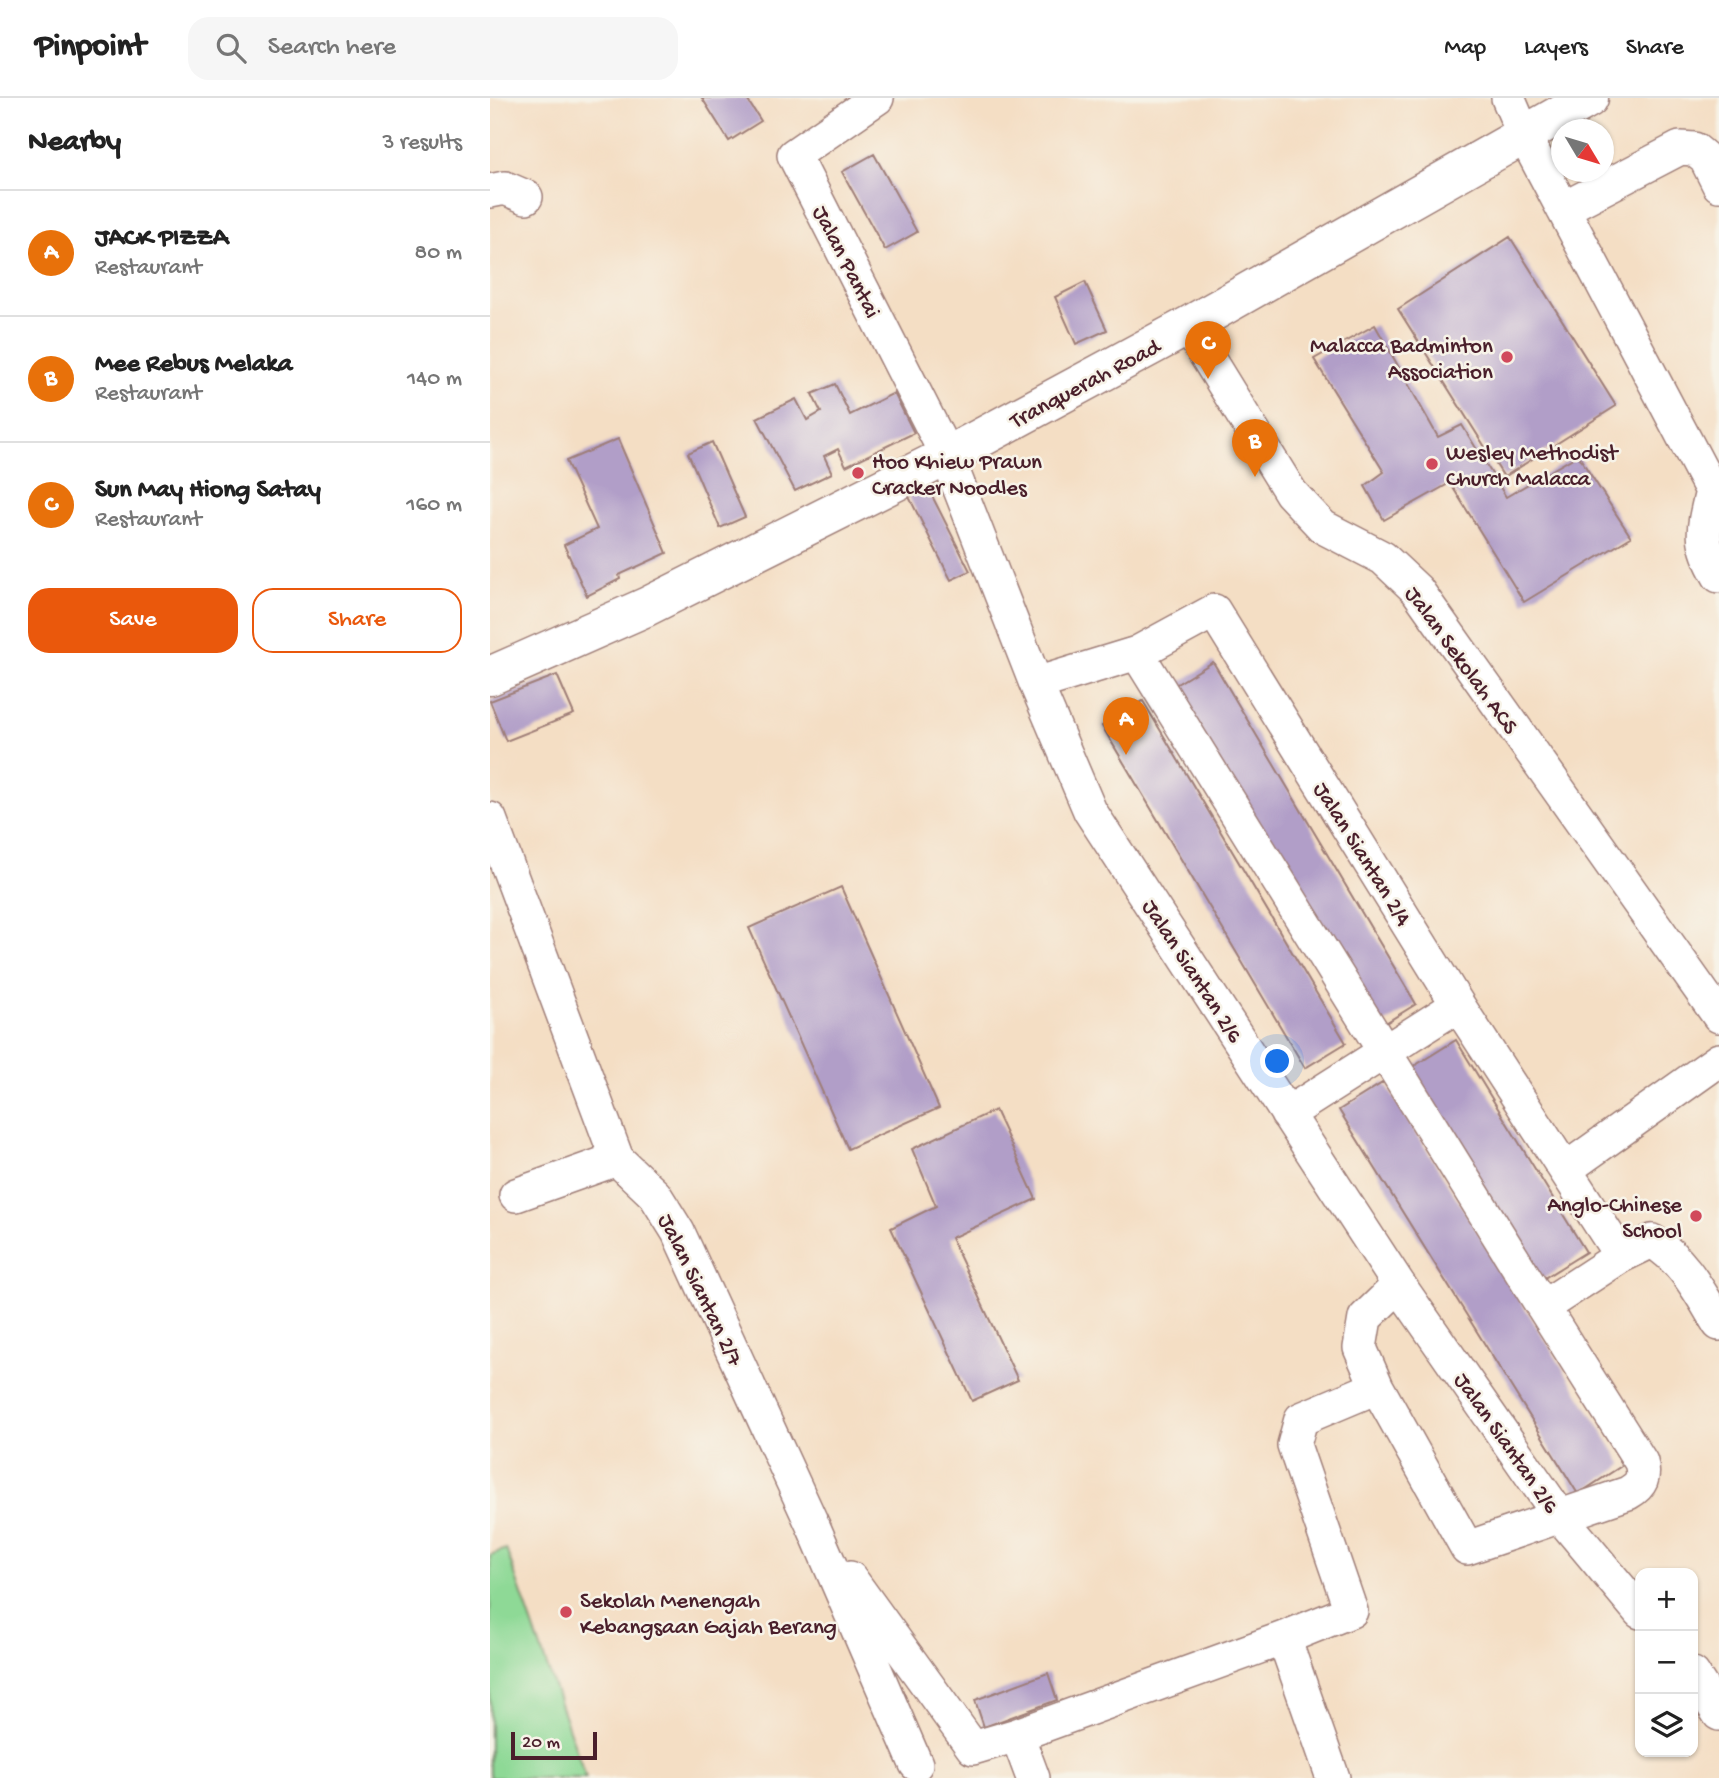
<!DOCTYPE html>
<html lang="en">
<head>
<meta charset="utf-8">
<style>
	:root { --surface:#fff; --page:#f6f6f6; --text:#222; --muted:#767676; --line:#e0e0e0; --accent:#ea580c }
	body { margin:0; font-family:"Gochi Hand",sans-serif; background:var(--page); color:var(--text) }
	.controls { position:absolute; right:21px; bottom:21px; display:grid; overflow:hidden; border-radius:14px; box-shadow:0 2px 5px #0004 }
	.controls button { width:63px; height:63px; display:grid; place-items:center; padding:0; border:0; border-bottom:2px solid var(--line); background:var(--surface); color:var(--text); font:35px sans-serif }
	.compass { position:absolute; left:1061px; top:21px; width:63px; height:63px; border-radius:50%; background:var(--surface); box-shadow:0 2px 5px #0004; rotate:128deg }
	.scale { position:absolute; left:21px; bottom:18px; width:86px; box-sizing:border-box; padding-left:7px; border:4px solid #4a1f2b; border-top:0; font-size:19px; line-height:24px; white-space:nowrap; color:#4a1f2b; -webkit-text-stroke:5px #f7f3e8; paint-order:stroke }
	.you { position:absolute; left:788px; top:964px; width:24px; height:24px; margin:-18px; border:5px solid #fff; border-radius:50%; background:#1a73e8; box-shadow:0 0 0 10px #1a73e833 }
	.badge { display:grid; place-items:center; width:46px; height:46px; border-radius:50%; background:var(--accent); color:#fff; font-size:23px; font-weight:700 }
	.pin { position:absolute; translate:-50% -58px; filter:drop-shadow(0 2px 4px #0008) }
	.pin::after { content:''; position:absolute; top:37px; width:24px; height:21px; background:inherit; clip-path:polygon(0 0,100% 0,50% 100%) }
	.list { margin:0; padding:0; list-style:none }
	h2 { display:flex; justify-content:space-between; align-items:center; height:91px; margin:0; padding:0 28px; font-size:30px }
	h2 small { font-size:23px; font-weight:400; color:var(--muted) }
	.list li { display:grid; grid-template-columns:46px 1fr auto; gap:21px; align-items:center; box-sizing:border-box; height:126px; padding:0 28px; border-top:2px solid var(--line) }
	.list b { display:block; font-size:26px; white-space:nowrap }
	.list p { margin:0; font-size:23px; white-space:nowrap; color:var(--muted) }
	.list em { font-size:23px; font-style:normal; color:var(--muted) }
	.actions { display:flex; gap:14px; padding:21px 28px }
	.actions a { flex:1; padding:16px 0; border:2px solid var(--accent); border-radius:21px; text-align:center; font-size:24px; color:var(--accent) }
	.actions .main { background:var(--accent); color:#fff }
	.icon { flex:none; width:38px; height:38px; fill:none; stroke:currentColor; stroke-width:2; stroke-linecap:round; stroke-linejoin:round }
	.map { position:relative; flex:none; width:1229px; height:1680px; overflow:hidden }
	header { display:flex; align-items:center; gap:42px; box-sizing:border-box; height:98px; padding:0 35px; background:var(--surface); border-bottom:2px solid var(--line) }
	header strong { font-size:33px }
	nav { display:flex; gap:38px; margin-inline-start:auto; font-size:24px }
	.search { width:490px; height:63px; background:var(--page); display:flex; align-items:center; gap:18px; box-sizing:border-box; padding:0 24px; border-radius:21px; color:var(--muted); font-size:26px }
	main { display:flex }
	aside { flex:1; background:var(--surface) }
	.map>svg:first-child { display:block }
</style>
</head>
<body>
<header>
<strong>Pinpoint</strong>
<div class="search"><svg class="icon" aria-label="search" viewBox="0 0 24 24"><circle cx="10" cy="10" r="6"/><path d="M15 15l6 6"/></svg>Search here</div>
<nav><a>Map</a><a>Layers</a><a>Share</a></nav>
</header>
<main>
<aside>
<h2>Nearby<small>3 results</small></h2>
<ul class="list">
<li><span class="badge" style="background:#e8710a">A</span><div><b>JACK PIZZA</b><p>Restaurant</p></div><em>80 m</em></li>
<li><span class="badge" style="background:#e8710a">B</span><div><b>Mee Rebus Melaka</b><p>Restaurant</p></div><em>140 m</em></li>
<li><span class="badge" style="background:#e8710a">C</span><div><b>Sun May Hiong Satay</b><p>Restaurant</p></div><em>160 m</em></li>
</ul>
<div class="actions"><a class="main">Save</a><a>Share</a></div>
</aside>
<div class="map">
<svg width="1229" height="1680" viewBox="0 0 1229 1680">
	<rect width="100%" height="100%" fill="#f7f3e8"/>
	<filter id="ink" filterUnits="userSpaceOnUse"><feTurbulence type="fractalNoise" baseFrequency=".0143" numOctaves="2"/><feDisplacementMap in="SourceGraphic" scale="14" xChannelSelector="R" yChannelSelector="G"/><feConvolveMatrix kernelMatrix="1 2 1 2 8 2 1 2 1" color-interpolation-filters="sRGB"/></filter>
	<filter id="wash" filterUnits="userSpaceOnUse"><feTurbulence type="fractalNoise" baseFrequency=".00686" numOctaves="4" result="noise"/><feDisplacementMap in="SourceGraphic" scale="28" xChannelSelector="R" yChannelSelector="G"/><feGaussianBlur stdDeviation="1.57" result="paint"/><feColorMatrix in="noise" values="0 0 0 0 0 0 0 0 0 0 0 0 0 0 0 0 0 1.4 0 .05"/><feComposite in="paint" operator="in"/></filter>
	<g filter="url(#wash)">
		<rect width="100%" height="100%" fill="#f4dec4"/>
		<path fill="#8ed996" stroke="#6c7c60" stroke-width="2" d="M16 1451 96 1680H0V1457Z"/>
		<g id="blocks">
			<path fill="#b19ec8" d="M212 0H256L271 23 239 43Z
				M384 56 427 134 395 152 352 74Z
				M1020 139 1126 308 1014 379 908 211Z
				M595 184 617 232 586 246 565 199Z
				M885 227 948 339 972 327 1016 399 1088 357 1141 439 1034 504 960 385 894 422 875 388 894 374 824 261Z
				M345 286 360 317 404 295 424 335 356 368 348 351 334 358 342 375 305 393 267 320 306 301 317 322 331 314 322 296Z
				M128 341 177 455 129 477 130 481 97 498 74 447 107 431 76 363Z
				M222 344 255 419 230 430 198 355Z
				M434 382 480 473 461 482 415 391Z
				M723 564 926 906 886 931 682 589Z
				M67 577 84 616 16 643 0 603Z
				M653 603 856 945 815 970 612 628Z
				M351 789 449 1010 358 1051 259 830Z
				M966 942 1096 1154 1051 1182 921 970Z
				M894 984 1133 1367 1088 1396 849 1012Z
				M505 1012 546 1101 461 1140 528 1282 482 1303 401 1130 446 1108 422 1051Z
				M558 1575 567 1602 494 1629 485 1602Z"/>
		</g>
	</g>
	<g filter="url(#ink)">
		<use href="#blocks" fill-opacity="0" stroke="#9f7e78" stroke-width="2"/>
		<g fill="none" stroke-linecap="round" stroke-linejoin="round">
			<g stroke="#9f7e78" stroke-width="36">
				<path id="minor" d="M387 0 304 57 457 358 546 586 600 713 909 1187 1069 1417 1150 1514
					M1018 0 1034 37 1222 393 1229 389
					M0 93 15 90 36 99
					M1073 111 1190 50 1204 51 1216 61 1229 87
					M698 228 801 395 833 429 893 460 927 492 1229 918
					M1222 393C1213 431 1208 443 1229 478
					M647 555 1053 1209
					M546 586 647 555 724 513 968 907 1131 1158
					M0 721 127 1061 165 1097 188 1134 324 1430 426 1666
					M797 1016 968 907
					M1076 1071 1229 962
					M26 1097 127 1061
					M909 1187 875 1220 870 1250 887 1289 977 1450 1138 1395C1152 1387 1155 1379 1151 1364L1053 1209 1131 1158 1162 1143C1194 1162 1210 1195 1229 1226
					M360 1480 483 1650 527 1637 794 1540 861 1513 804 1347 811 1321 887 1289
					M794 1540 843 1680
					M1203 1576 1229 1616
					M527 1637 543 1680"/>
			</g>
			<g stroke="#9f7e78" stroke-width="41">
				<path id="major" d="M0 578 156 509 457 358 698 228 1099 0"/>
			</g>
			<use href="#minor" stroke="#fff" stroke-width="33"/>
			<use href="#major" stroke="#fff" stroke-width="38"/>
		</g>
	</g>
	<g fill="#d1495b" stroke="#f7f3e8" stroke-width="2.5">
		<circle cx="1017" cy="259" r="7"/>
		<circle cx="942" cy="366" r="7"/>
		<circle cx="368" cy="375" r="7"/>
		<circle cx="1206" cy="1118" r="7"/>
		<circle cx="76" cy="1514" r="7"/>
	</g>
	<g text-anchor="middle" stroke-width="5" stroke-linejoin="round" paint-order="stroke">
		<g font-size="23" fill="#4a1f2b" stroke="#f7f3e8">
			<text transform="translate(358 163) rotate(63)" y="8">Jalan Pantai</text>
			<text transform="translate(594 284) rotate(-28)" y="8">Tranquerah Road</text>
			<text transform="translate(973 561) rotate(54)" y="8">Jalan Sekolah ACS</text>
			<text transform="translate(874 755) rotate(58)" y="8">Jalan Siantan 2/4</text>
			<text transform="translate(704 872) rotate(57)" y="8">Jalan Siantan 2/6</text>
			<text transform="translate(212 1191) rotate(64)" y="8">Jalan Siantan 2/7</text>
			<text transform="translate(1018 1344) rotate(55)" y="8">Jalan Siantan 2/6</text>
		</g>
		<g font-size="23" fill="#4a1f2b" stroke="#f7f3e8" text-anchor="start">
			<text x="1003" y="254" text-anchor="end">Malacca Badminton<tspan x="1003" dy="26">Association</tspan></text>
			<text x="956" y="361">Wesley Methodist<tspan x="956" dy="26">Church Malacca</tspan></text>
			<text x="382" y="370">Hoo Khiew Prawn<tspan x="382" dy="26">Cracker Noodles</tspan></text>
			<text x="1192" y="1113" text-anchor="end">Anglo-Chinese<tspan x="1192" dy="26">School</tspan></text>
			<text x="90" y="1509">Sekolah Menengah<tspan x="90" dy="26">Kebangsaan Gajah Berang</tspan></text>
		</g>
	</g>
</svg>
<div class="controls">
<button>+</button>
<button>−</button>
<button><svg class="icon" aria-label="layers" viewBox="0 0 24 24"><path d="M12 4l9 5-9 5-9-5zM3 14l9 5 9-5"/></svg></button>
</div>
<svg class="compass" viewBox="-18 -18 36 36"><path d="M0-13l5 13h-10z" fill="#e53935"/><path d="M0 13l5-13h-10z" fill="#767676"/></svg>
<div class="scale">20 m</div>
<div class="you"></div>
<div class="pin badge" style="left:636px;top:657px;background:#e8710a">A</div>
<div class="pin badge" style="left:765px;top:379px;background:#e8710a">B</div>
<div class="pin badge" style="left:718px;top:281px;background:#e8710a">C</div>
</div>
</main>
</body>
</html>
